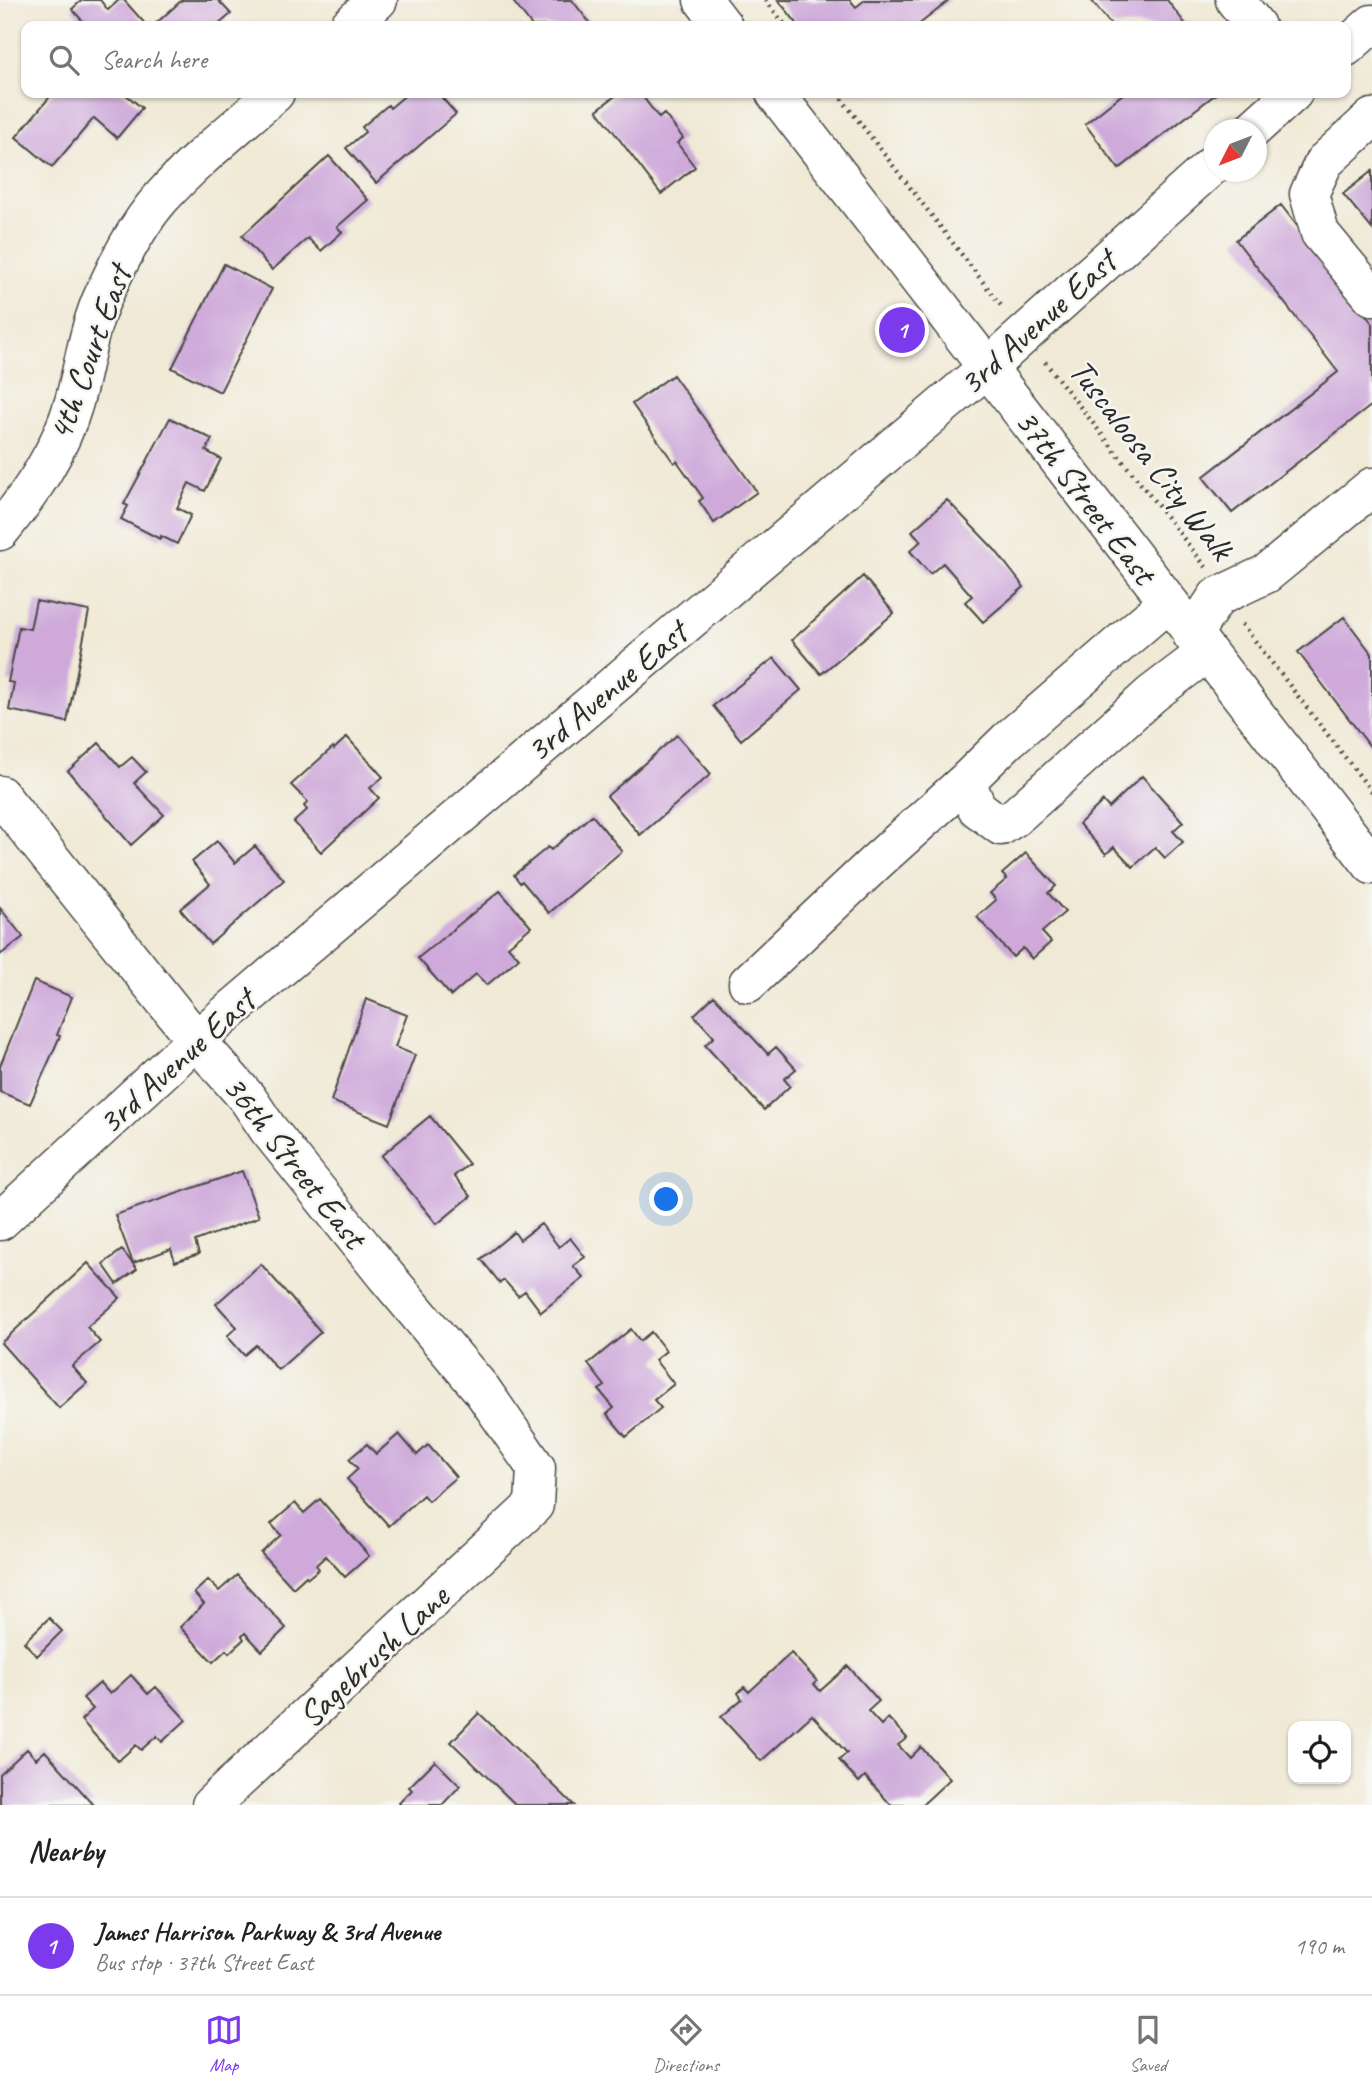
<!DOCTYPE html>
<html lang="en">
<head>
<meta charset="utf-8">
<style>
	:root { --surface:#fff; --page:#f2f2f2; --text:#202124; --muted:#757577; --line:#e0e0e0; --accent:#7c3aed }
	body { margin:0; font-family:Caveat,sans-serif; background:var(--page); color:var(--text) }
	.controls { position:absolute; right:21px; bottom:21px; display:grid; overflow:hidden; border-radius:14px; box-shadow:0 2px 5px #0004 }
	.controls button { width:63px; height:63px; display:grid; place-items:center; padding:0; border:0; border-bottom:2px solid var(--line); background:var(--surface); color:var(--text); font:35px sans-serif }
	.compass { position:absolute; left:1204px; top:119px; width:63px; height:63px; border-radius:50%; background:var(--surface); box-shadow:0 2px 5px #0004; rotate:228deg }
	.you { position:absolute; left:667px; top:1200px; width:24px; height:24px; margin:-18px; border:5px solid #fff; border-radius:50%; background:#1a73e8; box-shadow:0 0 0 10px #1a73e833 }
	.badge { display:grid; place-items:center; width:46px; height:46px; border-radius:50%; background:var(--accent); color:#fff; font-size:23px; font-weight:700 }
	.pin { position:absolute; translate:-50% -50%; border:4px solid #fff; box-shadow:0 2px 7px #0006 }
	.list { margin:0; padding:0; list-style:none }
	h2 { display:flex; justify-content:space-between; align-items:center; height:91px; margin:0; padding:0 28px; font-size:30px }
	h2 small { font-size:23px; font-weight:400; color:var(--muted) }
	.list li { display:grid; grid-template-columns:46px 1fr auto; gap:21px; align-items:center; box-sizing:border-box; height:98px; padding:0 28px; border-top:2px solid var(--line) }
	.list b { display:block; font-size:26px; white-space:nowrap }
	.list p { margin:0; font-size:23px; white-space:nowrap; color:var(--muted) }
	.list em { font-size:23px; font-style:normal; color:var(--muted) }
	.icon { flex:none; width:38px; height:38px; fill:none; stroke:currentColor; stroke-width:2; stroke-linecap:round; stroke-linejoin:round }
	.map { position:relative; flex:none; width:1372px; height:1805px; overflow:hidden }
	.search { position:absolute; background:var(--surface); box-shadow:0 2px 5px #0004; left:21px; right:21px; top:21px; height:77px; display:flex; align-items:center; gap:18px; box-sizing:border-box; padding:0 24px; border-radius:14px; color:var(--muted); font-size:26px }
	.sheet { height:189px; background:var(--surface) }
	nav { display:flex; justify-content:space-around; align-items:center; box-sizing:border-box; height:98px; border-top:2px solid var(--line); background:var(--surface); font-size:19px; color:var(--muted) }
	nav a { display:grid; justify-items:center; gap:4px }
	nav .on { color:var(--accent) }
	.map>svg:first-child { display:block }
</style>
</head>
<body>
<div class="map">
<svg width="1372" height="1805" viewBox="0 0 1372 1805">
	<rect width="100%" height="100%" fill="#f6f6f2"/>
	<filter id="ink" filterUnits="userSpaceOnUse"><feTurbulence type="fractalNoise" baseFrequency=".0143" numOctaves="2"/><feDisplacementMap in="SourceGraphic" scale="14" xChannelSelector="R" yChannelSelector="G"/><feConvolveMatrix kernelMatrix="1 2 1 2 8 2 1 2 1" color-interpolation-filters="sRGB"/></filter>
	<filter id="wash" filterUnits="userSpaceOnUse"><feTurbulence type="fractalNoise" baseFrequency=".00686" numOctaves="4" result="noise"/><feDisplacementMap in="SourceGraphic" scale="28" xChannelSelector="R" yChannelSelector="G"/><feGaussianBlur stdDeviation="1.57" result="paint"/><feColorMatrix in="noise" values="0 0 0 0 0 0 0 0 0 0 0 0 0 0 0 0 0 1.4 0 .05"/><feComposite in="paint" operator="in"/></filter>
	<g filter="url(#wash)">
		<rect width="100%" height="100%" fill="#f0e9d5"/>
		<g id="blocks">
			<path fill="#cea9da" d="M82 0H100L108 10 119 0H124L147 26H87L72 9Z
				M182 0H218L231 14 217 26H153Z
				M512 0H572L592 26H532Z
				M778 0H850L856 7 865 0H950L917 26H799Z
				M1091 0H1167L1187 26H1112Z
				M53 93H124L142 108 117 138 94 118 52 167 16 137Z
				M408 93H438L456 114 376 183 346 148 365 132 362 127 388 105 390 108Z
				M619 93H640L659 118 664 114 683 138 677 143 695 167 661 194 597 110Z
				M1124 93H1217L1119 169 1085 124Z
				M329 156 368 200 337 227 342 232 321 251 308 238 272 270 242 236Z
				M1372 171V229L1343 194Z
				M1281 205 1372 323V405L1232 513 1203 477 1338 372 1236 240Z
				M224 264 272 289 220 392 172 368Z
				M673 375 757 492 714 523 699 501 703 498 677 461 674 463 632 404Z
				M170 418 212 439 206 451 221 459 205 491 189 483 177 508 191 515 177 544 161 536 160 539 121 519 128 506 124 504Z
				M947 500 995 550 1024 587 983 622 965 602 972 596 943 563 930 574 910 551 921 541 912 531Z
				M863 576 894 613 821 674 792 640Z
				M36 601 89 611 67 722 9 710 14 683 8 682 19 627 30 629Z
				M1344 617 1372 654V749L1298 652Z
				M774 658 801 690 741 740 713 706Z
				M677 735 711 774 640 835 607 796Z
				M347 737 383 777 370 788 379 798 321 852 294 822 307 810 304 806 308 802 291 785 333 747 334 749Z
				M99 743 120 767 132 757 146 772 134 783 164 815 131 845 68 771Z
				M1142 776 1183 822 1173 831 1183 842 1165 858 1155 847 1133 867 1114 847 1106 854 1079 824 1103 801 1109 808Z
				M592 815 622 851 549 913 522 881 520 883 514 875 548 847 551 850Z
				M217 841 235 863 255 846 284 880 210 944 180 909 210 884 192 862Z
				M1026 853 1056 886 1048 893 1065 912 1042 932 1051 942 1032 959 1023 948 1013 957 977 917 996 900 990 893 1007 879 1002 874Z
				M500 891 531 927 508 946 519 958 487 985 476 974 451 996 418 958Z
				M0 908 23 937 0 955Z
				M34 981 72 997 57 1035 60 1036 30 1104 0 1092V1066Z
				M714 996 768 1054 776 1047 796 1069 784 1079 790 1086 764 1110 705 1045 714 1037 694 1015Z
				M366 999 407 1015 395 1047 415 1055 389 1124 331 1101Z
				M430 1116 469 1164 454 1176 471 1196 437 1224 381 1156Z
				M242 1171 259 1217 195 1241 199 1254 175 1262 171 1249 133 1263 115 1215Z
				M541 1224 559 1247 570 1238 585 1257 573 1266 584 1278 541 1312 525 1291 518 1296 504 1280 500 1283 481 1259 514 1232 520 1240Z
				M122 1250 137 1269 117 1284 103 1264Z
				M88 1263 120 1298 87 1327 100 1342 72 1366 87 1383 59 1408 1 1343Z
				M261 1264 321 1332 278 1370 256 1345 244 1355 227 1336 237 1327 216 1304Z
				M631 1329 640 1341 651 1332 666 1351 655 1360 674 1384 654 1400 661 1408 626 1437 607 1414 614 1408 599 1390 605 1386 588 1364Z
				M399 1434 417 1455 428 1445 456 1477 428 1501 423 1495 389 1526 347 1479 358 1469 349 1459 367 1444 376 1454Z
				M320 1499 369 1556 345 1577 326 1556 316 1565 319 1569 308 1578 306 1576 293 1588 261 1553 281 1535 271 1524 295 1503 304 1513Z
				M237 1575 286 1628 262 1651 245 1633 242 1636 244 1639 229 1653 226 1650 213 1662 180 1627 204 1604 194 1593 208 1580 219 1591Z
				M49 1618 62 1631 37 1656 24 1642Z
				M791 1653 817 1681 814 1684 820 1691 848 1666 879 1701 868 1711 881 1725 888 1718 907 1738 898 1745 910 1758 921 1747 950 1779 922 1805H891L865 1776 859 1782 839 1760 847 1753 812 1715 761 1761 721 1717 742 1699 738 1693 744 1687 749 1692Z
				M131 1675 148 1694 156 1687 186 1720 162 1742 157 1736 141 1750 136 1745 118 1761 81 1720 93 1709 83 1698 100 1683 110 1694Z
				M479 1713 574 1805H516L451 1742Z
				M27 1749 36 1759 45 1751 94 1805H0V1774Z
				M435 1761 460 1786 442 1805H401L399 1803 412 1790 409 1787Z"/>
		</g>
	</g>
	<g filter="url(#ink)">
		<use href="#blocks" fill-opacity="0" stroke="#494844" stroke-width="2"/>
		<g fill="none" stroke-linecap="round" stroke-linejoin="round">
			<g stroke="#494844" stroke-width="41">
				<path id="minor" d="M703 0 723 26
					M1235 0 1256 26
					M349 26 378 0
					M1346 47 1372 24
					M775 93C974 350 1171 609 1372 865
					M1372 118 1324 162 1309 194 1320 233 1372 296
					M1252 130 1293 93
					M0 531C32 492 60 451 74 402 84 366 88 328 104 294 119 261 137 225 161 198 195 160 237 127 275 93
					M1167 603 1008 740 966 781 977 808 1001 826 1015 817 1152 694 1206 653
					M1192 635 1217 597 1266 574 1372 487
					M0 795 196 1040 248 1099 268 1129 386 1276 482 1390 536 1468 534 1505 211 1805
					M748 983 876 862 966 781
					M0 1221 196 1040 988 367 1214 164"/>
			</g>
			<path stroke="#494844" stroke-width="4.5" stroke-dasharray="2 5" stroke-linecap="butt" d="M765 0 786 26
				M837 93 1003 308
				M1045 362 1206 567
				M1242 624 1372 792"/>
			<use href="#minor" stroke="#fff" stroke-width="38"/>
		</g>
	</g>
	<g text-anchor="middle" stroke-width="5" stroke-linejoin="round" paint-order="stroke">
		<g font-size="35" fill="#2b2b2b" stroke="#f6f6f2">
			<text transform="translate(1037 322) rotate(-42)" y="12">3rd Avenue East</text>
			<text transform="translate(89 353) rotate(-70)" y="12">4th Court East</text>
			<text transform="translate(1152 459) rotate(52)" y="12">Tuscaloosa City Walk</text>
			<text transform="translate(1086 496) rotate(53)" y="12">37th Street East</text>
			<text transform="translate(606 691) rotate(-40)" y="12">3rd Avenue East</text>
			<text transform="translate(176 1061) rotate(-42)" y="12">3rd Avenue East</text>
			<text transform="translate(295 1161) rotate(52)" y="12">36th Street East</text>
			<text transform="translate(373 1656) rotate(-43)" y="12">Sagebrush Lane</text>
		</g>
	</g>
</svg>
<div class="controls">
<button><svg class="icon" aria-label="locate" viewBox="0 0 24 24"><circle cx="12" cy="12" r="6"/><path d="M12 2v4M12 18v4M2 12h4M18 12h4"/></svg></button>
</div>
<svg class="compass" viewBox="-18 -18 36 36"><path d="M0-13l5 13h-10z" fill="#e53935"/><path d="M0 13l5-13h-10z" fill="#757577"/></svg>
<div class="you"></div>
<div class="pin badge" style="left:902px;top:330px">1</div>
<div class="search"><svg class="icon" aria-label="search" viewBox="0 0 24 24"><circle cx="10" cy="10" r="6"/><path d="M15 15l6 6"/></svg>Search here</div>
</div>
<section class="sheet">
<h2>Nearby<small></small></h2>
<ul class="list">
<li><span class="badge">1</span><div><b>James Harrison Parkway &amp; 3rd Avenue</b><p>Bus stop · 37th Street East</p></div><em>190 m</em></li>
</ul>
</section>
<nav>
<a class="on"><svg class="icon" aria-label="map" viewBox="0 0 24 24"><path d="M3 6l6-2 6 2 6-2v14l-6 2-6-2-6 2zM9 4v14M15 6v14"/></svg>Map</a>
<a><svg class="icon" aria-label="directions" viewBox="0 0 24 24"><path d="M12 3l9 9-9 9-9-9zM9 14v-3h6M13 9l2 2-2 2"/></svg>Directions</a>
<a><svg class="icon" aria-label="saved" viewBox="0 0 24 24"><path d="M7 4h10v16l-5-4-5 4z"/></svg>Saved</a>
</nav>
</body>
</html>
